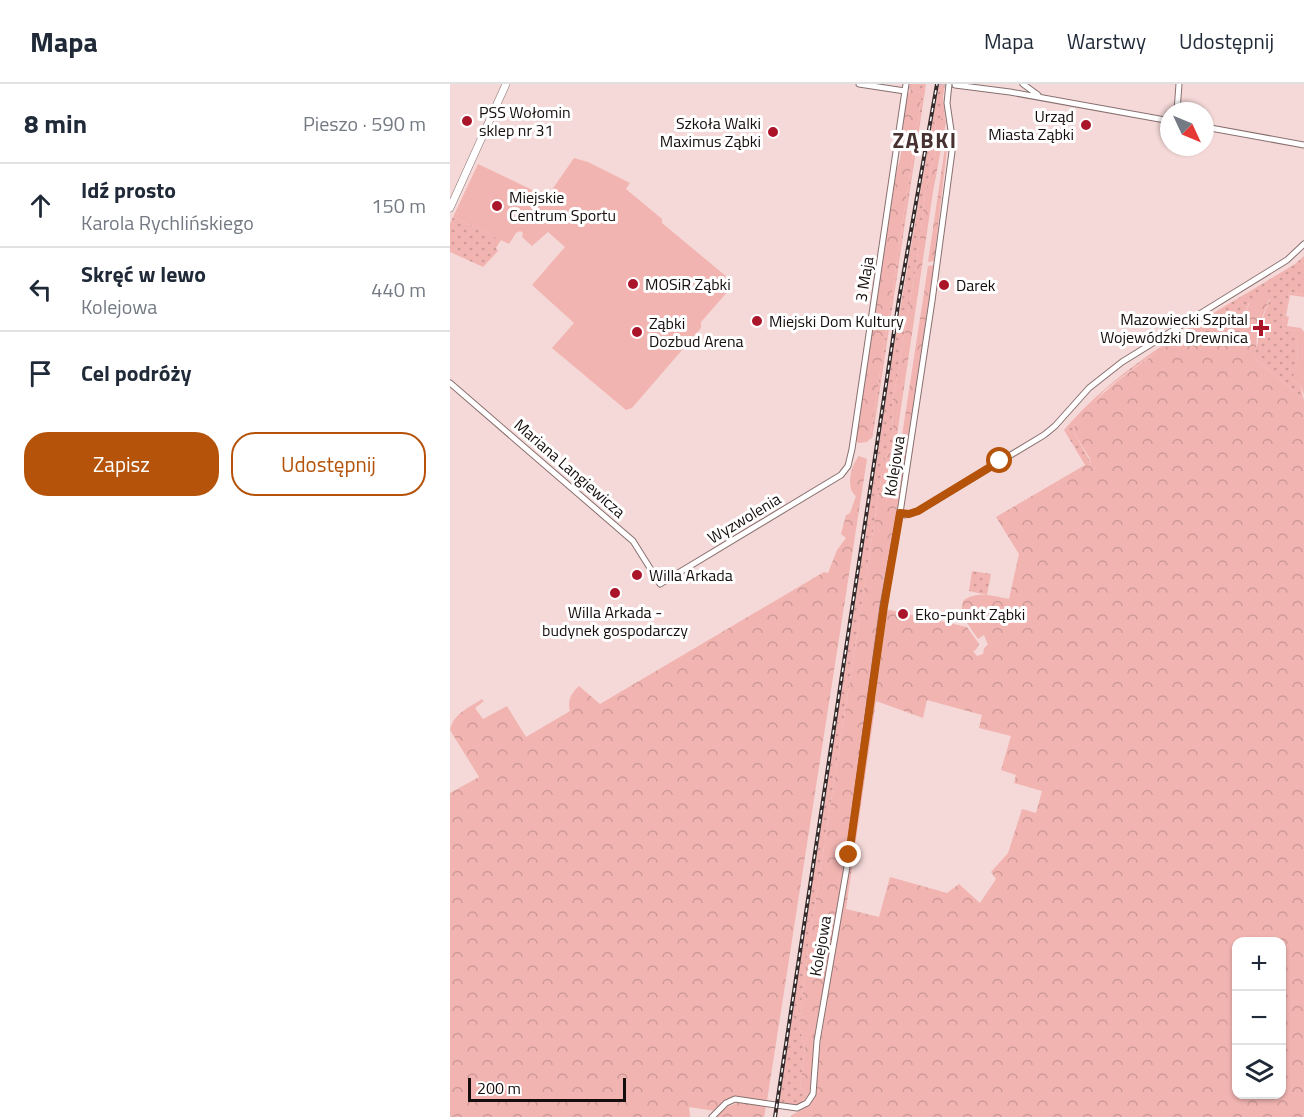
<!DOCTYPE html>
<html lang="pl">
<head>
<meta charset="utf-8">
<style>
	:root { --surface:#fff; --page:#f6f6f7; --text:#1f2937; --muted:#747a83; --line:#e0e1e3; --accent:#b45309 }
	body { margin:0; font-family:"Titillium Web",sans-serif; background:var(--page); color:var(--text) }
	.controls { position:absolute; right:18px; bottom:18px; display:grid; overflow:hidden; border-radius:12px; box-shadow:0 2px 4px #0004 }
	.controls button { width:54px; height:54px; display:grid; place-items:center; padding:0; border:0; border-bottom:2px solid var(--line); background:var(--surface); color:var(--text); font:30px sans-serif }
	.compass { position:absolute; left:710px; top:18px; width:54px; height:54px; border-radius:50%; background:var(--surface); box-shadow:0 2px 4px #0004; rotate:134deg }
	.scale { position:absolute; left:18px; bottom:15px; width:158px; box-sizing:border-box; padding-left:6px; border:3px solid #160d0d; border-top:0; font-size:16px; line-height:21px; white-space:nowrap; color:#160d0d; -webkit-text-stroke:4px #fff; paint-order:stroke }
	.stop { position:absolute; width:18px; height:18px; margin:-14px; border:4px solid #b45309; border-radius:50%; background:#fff }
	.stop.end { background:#b45309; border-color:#fff; box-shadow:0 2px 6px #0008 }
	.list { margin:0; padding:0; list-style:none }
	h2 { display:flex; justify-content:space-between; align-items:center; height:78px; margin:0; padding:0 24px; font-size:26px }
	h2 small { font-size:20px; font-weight:400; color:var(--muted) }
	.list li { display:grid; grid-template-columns:39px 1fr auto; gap:18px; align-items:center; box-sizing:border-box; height:84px; padding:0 24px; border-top:2px solid var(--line) }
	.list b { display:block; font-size:22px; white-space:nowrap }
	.list p { margin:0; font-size:20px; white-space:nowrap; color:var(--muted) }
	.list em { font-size:20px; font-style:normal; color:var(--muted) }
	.actions { display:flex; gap:12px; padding:18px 24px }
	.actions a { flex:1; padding:14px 0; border:2px solid var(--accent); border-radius:24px; text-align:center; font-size:21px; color:var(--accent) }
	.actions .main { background:var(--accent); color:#fff }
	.icon { flex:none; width:33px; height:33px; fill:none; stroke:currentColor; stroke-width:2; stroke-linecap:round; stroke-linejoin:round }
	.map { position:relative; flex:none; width:854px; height:1033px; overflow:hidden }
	header { display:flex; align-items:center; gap:36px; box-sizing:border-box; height:84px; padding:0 30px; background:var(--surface); border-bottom:2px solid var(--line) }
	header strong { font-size:28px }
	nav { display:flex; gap:33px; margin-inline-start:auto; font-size:21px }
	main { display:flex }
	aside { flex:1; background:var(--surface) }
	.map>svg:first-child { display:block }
</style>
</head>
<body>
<header>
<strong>Mapa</strong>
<nav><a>Mapa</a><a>Warstwy</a><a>Udostępnij</a></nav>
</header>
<main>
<aside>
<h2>8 min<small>Pieszo · 590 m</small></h2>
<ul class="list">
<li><svg class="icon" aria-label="ahead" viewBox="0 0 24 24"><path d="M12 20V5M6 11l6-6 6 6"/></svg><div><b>Idź prosto</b><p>Karola Rychlińskiego</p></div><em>150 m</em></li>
<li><svg class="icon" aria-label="left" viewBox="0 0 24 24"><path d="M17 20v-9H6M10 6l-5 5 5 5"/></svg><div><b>Skręć w lewo</b><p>Kolejowa</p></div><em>440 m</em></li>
<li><svg class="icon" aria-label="arrive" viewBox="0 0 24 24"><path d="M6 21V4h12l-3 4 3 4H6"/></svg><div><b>Cel podróży</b></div></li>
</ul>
<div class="actions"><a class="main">Zapisz</a><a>Udostępnij</a></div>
</aside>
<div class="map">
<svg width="854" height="1033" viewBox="0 0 854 1033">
	<defs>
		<pattern id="grass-dots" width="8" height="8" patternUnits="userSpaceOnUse" patternTransform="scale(1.5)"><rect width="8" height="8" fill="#f1b4b1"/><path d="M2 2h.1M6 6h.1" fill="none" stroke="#ce9a97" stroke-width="1.8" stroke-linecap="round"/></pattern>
		<pattern id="forest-crowns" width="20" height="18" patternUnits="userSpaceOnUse" patternTransform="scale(1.5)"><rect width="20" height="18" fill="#f1b4b1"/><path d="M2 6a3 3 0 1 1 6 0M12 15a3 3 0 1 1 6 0" fill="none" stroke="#ce9a97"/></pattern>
	</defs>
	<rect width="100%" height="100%" fill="#f5d9d8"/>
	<path fill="url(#grass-dots)" d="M460 0H476L425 338 422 354 420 355 471 16V9L461 5 459 6Z
		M489 0H495L493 13 495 34 486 37 484 73 475 110 467 177 442 321 443 360 441 367 436 372 432 389 355 885 349 942 355 962 350 1003 359 1013C349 1023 342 1021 329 1019L446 249Z
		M3 133 51 156 46 164 48 167 33 183 0 168V140Z
		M854 172V211L839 208 832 244 847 247 848 249 847 286 843 296 850 301 854 316 803 273 808 258V246L820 215 799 219 793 234 775 250 762 238 698 274 674 291 655 306 625 340 623 347 641 379 639 381H635L614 346C673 276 767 228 845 180Z
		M522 487 541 490 537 511 519 507Z"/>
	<path fill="url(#forest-crowns)" fill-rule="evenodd" d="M461 5 471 9V16L420 355 417 358 408 359 406 356 447 84C457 63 449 20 461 5Z
		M495 34 496 38 483 108 447 351 443 360 442 321 467 177 475 110 484 73 486 36Z
		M496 56 498 57 484 177 478 178Z
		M484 181 391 801 365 957 359 1013 350 1003 355 962 349 942 355 885 432 389C434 378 434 368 447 366L451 358 478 182Z
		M813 208 820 211C818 224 809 236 807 249 806 259 808 264 803 273L854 316V1033H341L342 1031 359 1022 364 1014 371 955 423 617 425 616 437 527 440 526 517 543 529 560 526 566 523 567 527 572 533 570 534 564 538 561 534 551 528 555 511 530 513 517C526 506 544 512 559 515L569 470 546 433 635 381H640L641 379 640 375 623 347 625 340C662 293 707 269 757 237L776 250 793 234 801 216ZM477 616 532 631 529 644 561 652 551 686 566 691 564 699 592 707 586 729 572 725 558 769 541 788 546 795 530 819 509 800 497 809 440 793 429 833 396 825 426 617 473 634ZM786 858H832V1010H786Z
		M409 372 417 375 317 1017C294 1014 282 1008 265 1027L239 1023 240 1033H0V709L29 693 0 646C3 630 20 623 32 615L34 617 25 624 33 635 57 622 76 653 120 627C117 617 121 609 129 602L150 620 374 488 378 489 387 466 396 454 391 450 396 431 400 429 406 412C395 404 401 381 409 372Z
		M289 1018 316 1022 314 1033H266L277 1023Z"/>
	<path fill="#f1b4b1" d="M124 74 138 78 180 99 176 105 212 135V139L283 198 280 205 251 238V244L182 324 176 326 102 264 124 239 82 201 115 163 98 148 82 162 72 153 73 149 70 147 66 149 59 160 3 133 28 80 97 113Z
		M839 208 854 211V213L840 211 836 232 839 233 837 242 851 244 854 248V311L850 301 843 296V292L847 286 848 249 847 247 832 244Z"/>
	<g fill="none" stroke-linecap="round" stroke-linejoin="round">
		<path stroke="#d4baba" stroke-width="5" stroke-dasharray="5 2.5" stroke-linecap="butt" d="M486 0 505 1"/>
		<g stroke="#88706f" stroke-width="7">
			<path id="minor" d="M409 0 455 7
				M573 0 588 11
				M505 1 560 8 715 36
				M727 27 729 0
				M719 30 715 39 719 45
				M755 43 854 61
				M0 299 183 457 210 500 391 391 398 382 402 365 456 0
				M450 429 455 431 468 427 594 351 605 342 639 304 672 278 837 176 854 160
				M262 1033 276 1019 285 1015 347 1024 357 1019 363 1010 367 957 399 771 433 522 450 429 482 217 503 60 497 19 499 0"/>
		</g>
		<g stroke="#88706f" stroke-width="8">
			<path id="major" d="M0 124 56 0"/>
		</g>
		<use href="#minor" stroke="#fff" stroke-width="5"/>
		<use href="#major" stroke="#fff" stroke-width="7"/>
		<g stroke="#362a2a" stroke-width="4">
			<path id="rail" d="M325 1033 449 215 487 0"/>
		</g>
		<use href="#rail" stroke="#fff" stroke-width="1.5" stroke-dasharray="4.5" stroke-linecap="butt"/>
	</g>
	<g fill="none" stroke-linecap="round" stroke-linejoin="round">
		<path stroke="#b45309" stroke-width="8" d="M399 771 434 522 450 429 459 430 468 427 550 377"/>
	</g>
	<g fill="#ab152a" stroke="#fff" stroke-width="2">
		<circle cx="17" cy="37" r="6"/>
		<circle cx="636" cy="41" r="6"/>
		<circle cx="323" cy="48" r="6"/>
		<circle cx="47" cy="122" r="6"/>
		<circle cx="183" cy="200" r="6"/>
		<circle cx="494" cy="201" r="6"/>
		<circle cx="307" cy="237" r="6"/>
		<path d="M808 235h6v6h6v6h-6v6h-6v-6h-6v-6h6z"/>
		<circle cx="187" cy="248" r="6"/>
		<circle cx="187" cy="491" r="6"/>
		<circle cx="165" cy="509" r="6"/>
		<circle cx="453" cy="530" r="6"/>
	</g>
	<g text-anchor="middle" stroke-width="6" stroke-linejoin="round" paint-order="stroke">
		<g font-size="16" fill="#160d0d" stroke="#fff" text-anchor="start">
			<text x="29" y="34">PSS Wołomin<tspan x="29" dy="18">sklep nr 31</tspan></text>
			<text x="624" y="38" text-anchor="end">Urząd<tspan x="624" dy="18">Miasta Ząbki</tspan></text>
			<text x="311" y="45" text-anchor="end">Szkoła Walki<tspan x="311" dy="18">Maximus Ząbki</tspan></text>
			<text x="59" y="119">Miejskie<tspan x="59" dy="18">Centrum Sportu</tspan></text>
			<text x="195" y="206">MOSiR Ząbki</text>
			<text x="506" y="207">Darek</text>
			<text x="798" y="241" text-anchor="end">Mazowiecki Szpital<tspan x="798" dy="18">Wojewódzki Drewnica</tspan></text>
			<text x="319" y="243">Miejski Dom Kultury</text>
			<text x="199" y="245">Ząbki<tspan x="199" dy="18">Dozbud Arena</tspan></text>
			<text x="199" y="497">Willa Arkada</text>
			<text x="165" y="534" text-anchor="middle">Willa Arkada -<tspan x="165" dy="18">budynek gospodarczy</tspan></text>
			<text x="465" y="536">Eko-punkt Ząbki</text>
		</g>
		<g font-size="16" fill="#160d0d" stroke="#fff">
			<text transform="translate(414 195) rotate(-81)" y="6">3 Maja</text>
			<text transform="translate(444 382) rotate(-81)" y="6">Kolejowa</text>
			<text transform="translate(120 384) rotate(41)" y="6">Mariana Langiewicza</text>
			<text transform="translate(294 434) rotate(-31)" y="6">Wyzwolenia</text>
			<text transform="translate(370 862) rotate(-80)" y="6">Kolejowa</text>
		</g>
		<g font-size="22" font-weight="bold" letter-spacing="1.5" fill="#473231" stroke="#fff">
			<text x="475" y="64">ZĄBKI</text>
		</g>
	</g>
</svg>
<div class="controls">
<button>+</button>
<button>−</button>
<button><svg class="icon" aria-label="layers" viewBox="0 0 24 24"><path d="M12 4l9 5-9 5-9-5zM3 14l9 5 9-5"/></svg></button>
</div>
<svg class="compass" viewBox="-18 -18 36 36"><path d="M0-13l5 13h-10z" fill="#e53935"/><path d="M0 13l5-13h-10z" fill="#747a83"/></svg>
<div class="scale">200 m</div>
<div class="stop" style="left:550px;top:377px"></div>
<div class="stop end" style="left:399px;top:771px"></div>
</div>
</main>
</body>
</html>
